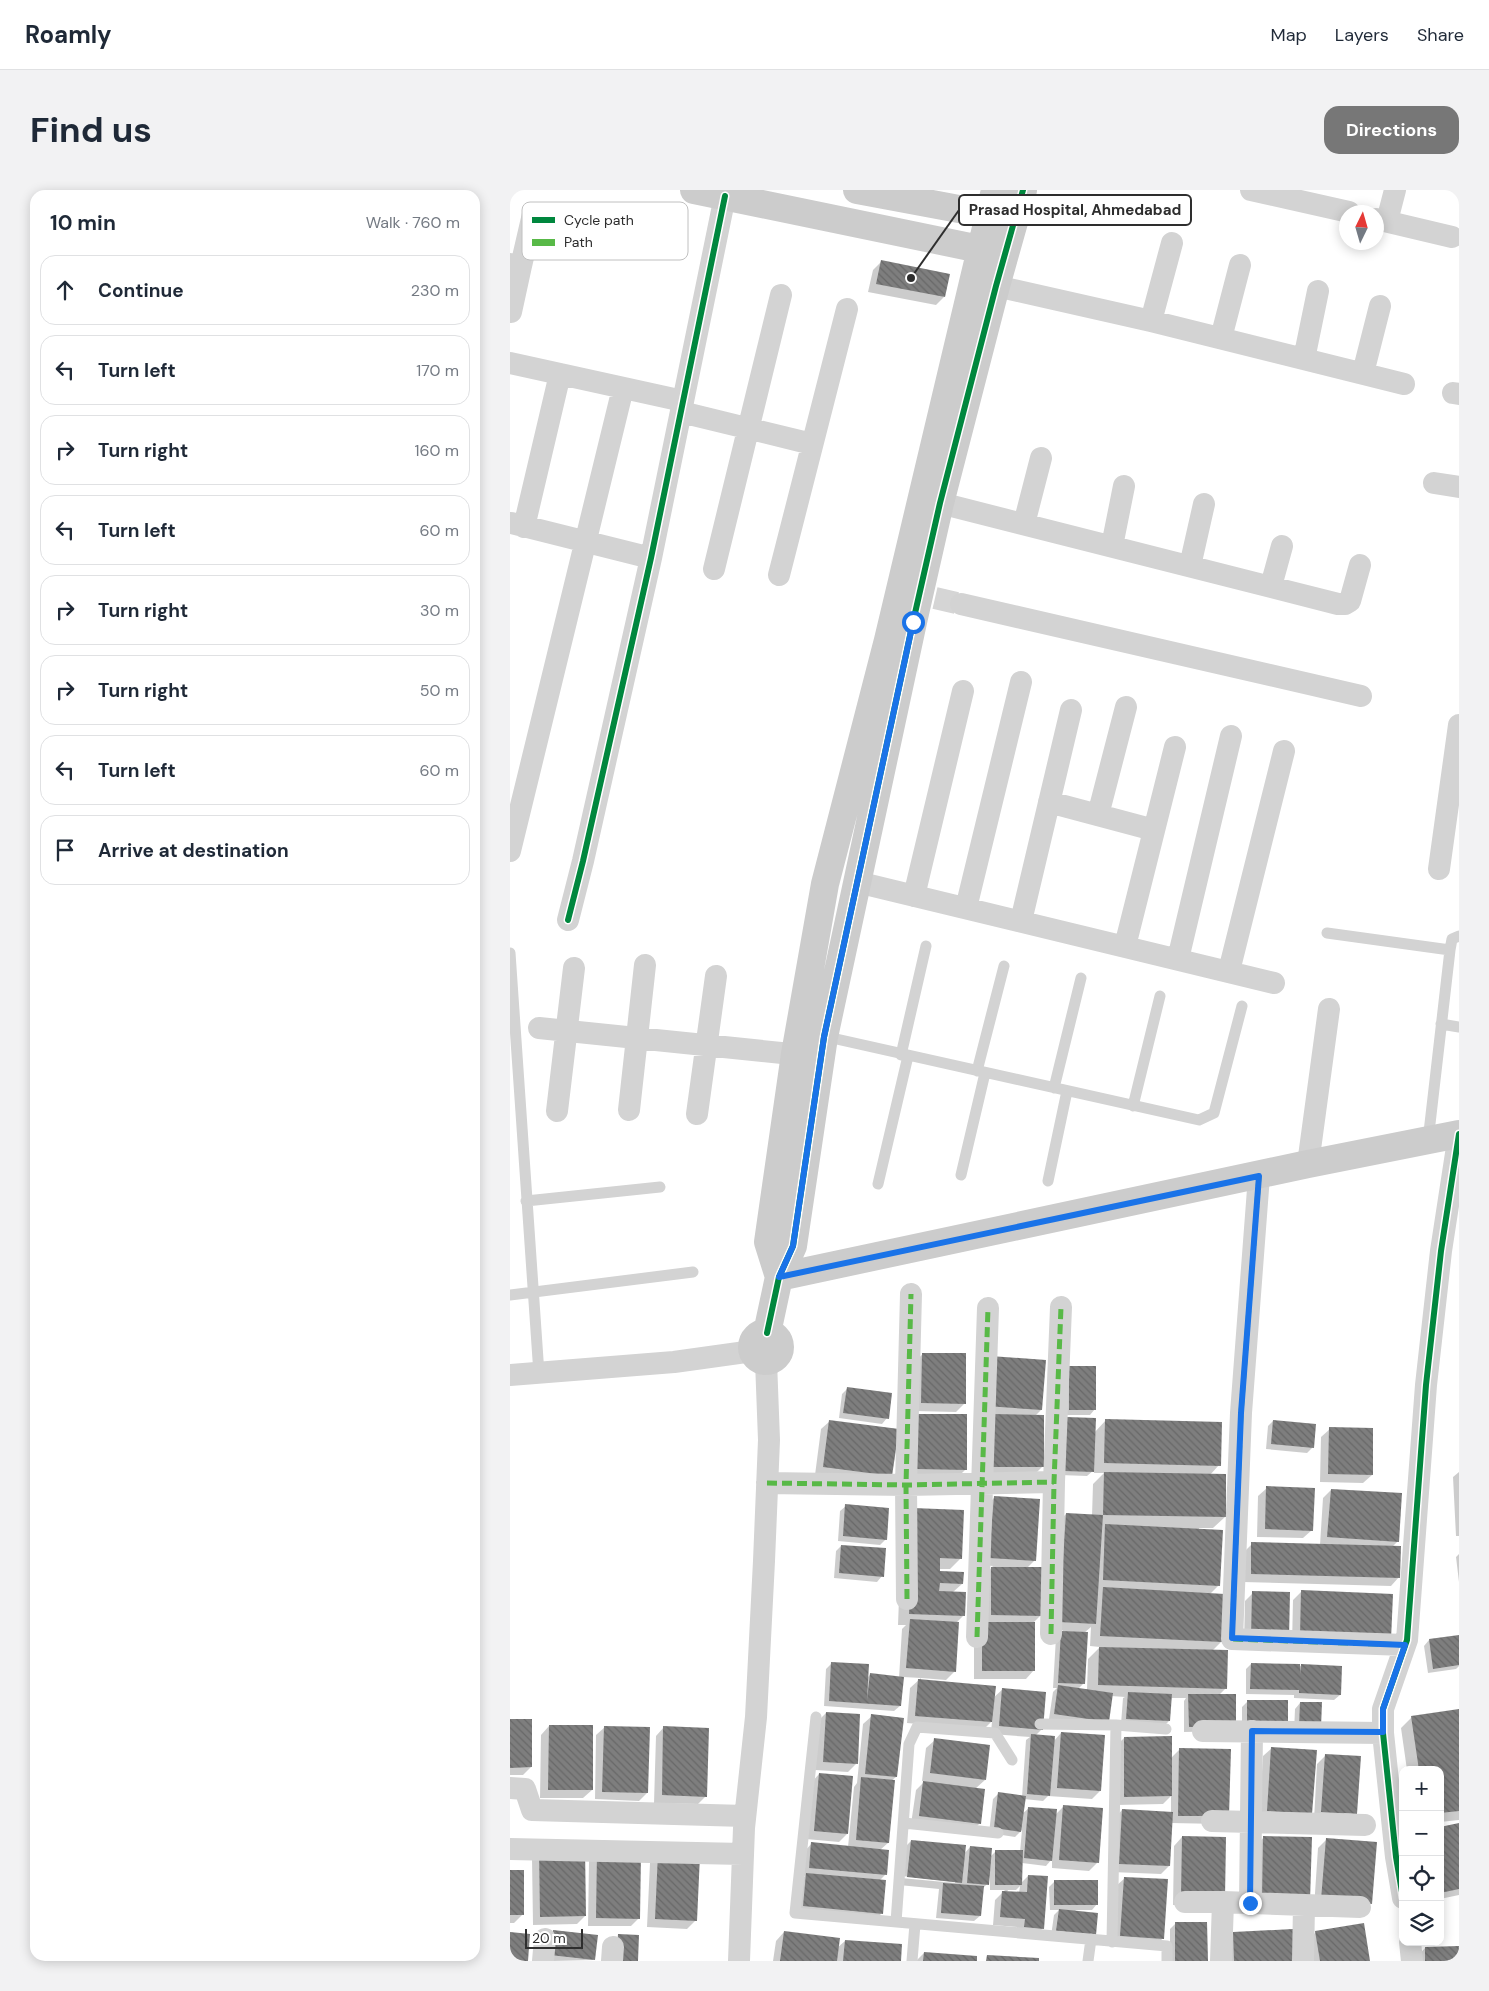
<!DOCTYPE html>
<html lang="en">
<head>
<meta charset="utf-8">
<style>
	:root { --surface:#fff; --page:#f2f2f3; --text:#1f2937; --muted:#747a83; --line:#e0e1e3; --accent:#777 }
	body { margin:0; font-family:"DM Sans",sans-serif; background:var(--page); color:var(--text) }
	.controls { position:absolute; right:15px; bottom:15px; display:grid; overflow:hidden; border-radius:10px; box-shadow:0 2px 12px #0003 }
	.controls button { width:45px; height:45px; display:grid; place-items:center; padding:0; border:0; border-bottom:1px solid var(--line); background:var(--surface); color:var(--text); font:25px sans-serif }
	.compass { position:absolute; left:829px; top:15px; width:45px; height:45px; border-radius:50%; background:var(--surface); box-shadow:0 2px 12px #0003; rotate:5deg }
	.scale { position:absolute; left:15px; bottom:12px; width:58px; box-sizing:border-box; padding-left:5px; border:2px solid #2e2e2e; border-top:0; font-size:14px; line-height:18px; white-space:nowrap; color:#2e2e2e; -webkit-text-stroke:4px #fff; paint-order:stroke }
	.stop { position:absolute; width:15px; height:15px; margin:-11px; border:4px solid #1a73e8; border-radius:50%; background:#fff }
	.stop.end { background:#1a73e8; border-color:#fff; box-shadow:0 1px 5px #0008 }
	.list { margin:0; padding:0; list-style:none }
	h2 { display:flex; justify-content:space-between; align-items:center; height:65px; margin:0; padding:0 20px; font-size:21px }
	h2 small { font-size:16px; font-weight:400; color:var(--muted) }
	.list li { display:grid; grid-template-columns:32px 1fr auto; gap:15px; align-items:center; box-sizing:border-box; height:70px; margin:0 10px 10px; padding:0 10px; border:1px solid var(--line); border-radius:15px }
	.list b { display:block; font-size:19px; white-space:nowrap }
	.list em { font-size:16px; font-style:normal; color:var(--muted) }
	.icon { flex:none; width:28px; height:28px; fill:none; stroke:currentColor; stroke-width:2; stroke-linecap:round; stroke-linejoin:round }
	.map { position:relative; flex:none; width:949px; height:1771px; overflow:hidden; border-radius:15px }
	header { display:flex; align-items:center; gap:30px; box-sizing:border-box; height:70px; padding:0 25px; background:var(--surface); border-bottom:1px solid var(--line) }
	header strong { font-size:24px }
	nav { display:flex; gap:28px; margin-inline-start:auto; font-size:18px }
	.intro { display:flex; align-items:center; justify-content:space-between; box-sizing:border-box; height:120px; padding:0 30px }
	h1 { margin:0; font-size:35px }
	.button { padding:12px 22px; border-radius:15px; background:var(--accent); color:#fff; font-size:18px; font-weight:700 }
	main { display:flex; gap:30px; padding:0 30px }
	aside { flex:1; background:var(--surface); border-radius:15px; box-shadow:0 2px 12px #0003 }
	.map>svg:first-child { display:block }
</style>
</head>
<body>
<header>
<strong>Roamly</strong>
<nav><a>Map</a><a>Layers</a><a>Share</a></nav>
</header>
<div class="intro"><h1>Find us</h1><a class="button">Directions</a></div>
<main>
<aside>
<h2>10 min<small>Walk · 760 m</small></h2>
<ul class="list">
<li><svg class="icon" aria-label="ahead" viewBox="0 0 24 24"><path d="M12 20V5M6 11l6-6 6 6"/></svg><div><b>Continue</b></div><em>230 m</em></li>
<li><svg class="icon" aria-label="left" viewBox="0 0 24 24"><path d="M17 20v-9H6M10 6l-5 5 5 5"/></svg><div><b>Turn left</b></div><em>170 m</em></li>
<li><svg class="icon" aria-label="right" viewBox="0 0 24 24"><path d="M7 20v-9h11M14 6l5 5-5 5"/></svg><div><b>Turn right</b></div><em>160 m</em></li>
<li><svg class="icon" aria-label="left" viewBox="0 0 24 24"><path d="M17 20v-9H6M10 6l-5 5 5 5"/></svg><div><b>Turn left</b></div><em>60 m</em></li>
<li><svg class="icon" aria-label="right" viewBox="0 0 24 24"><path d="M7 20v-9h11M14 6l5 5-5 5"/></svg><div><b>Turn right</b></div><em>30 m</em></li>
<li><svg class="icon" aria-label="right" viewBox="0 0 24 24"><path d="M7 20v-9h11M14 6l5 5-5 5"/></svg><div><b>Turn right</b></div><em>50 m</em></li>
<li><svg class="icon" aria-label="left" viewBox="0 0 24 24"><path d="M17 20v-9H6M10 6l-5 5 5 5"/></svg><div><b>Turn left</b></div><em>60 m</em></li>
<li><svg class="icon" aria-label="arrive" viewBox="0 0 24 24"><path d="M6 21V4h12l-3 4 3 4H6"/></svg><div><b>Arrive at destination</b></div></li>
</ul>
</aside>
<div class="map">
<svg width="949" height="1771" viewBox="0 0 949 1771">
	<defs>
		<pattern id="building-back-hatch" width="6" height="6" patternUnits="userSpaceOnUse" patternTransform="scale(1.25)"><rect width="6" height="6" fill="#7e7e7e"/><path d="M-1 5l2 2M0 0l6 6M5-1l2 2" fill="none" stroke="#686868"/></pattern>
	</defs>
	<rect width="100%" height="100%" fill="#fff"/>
	<path fill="#0003" fill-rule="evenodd" d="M371 72 434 107 426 115 358 102 363 80Z
		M413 1164 454 1214 446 1222 404 1221V1172Z
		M472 1176 531 1220 525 1226 532 1277 524 1285H474Z
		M554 1183 585 1219 580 1225H554Z
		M337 1199 377 1228 372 1234 329 1228 332 1204Z
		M596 1230 709 1275 700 1285 715 1327 703 1338H689V1340L709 1395 700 1404 711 1452 702 1461 716 1498 709 1505 720 1541 674 1542V1511L676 1508H660L659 1531 654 1536 611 1534 613 1508 615 1507 601 1506 597 1531 539 1529 543 1502 547 1498H543L546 1447 553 1440H541L548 1332 556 1324 582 1326 583 1294 594 1283H584V1280L577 1286 550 1285 584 1243ZM581 1437 580 1456 590 1457 578 1469 577 1500 568 1499 573 1494 574 1443Z
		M320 1231 381 1286 305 1285 311 1239Z
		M763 1231 803 1257 797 1263 756 1259 758 1236Z
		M398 1233 455 1280 447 1288 398 1287Z
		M820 1239 862 1285 853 1293 810 1292 811 1247Z
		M949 1282V1346H946L943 1287Z
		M757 1298 802 1340 793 1348 747 1347 748 1306Z
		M821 1300 888 1351 882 1357 889 1387 881 1396 733 1392 734 1362 742 1354 810 1355 813 1308Z
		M484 1308 525 1370 517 1378 531 1425 524 1432V1480L516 1489H464V1442L473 1387 483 1376 471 1375 476 1316Z
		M336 1316 376 1349 370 1355 328 1351 330 1321Z
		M392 1331 451 1368 440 1379H429L428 1382 452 1394 443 1402 453 1426 446 1433 445 1481 436 1490 411 1488V1490L483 1508 493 1499 532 1539 526 1545 543 1552 551 1543 590 1601 582 1609 538 1606 533 1611 514 1609 512 1624 519 1618 545 1625 554 1616 587 1673 579 1681 542 1678V1669L536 1676 512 1673 511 1693 518 1686 533 1738 525 1746 506 1745 507 1737 483 1735 485 1710 495 1700H480V1686H478L477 1694 472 1699 470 1726 464 1731 426 1728 429 1699 389 1695 393 1659 401 1651 454 1664 460 1657 480 1667 486 1661 510 1662 512 1640 505 1647 479 1643 483 1609 489 1603 512 1607 516 1550 520 1547 481 1544 482 1531 473 1540 397 1533 400 1498 411 1488 393 1487 390 1516 384 1521 314 1516 316 1479 321 1474 357 1488 361 1484 389 1488 392 1439 396 1435H388ZM391 1686 445 1691V1693L391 1688ZM510 1696 509 1703 497 1702 498 1700H506Z
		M331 1356 372 1386 367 1392 324 1388 326 1361Z
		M949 1364V1392L946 1367Z
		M792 1401 880 1449 782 1454 783 1410Z
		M743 1403 778 1448 734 1455 735 1411Z
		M919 1450 949 1457V1476L946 1479 918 1483 914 1456Z
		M741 1474 831 1478 830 1505 824 1510 784 1508V1505L736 1504V1479Z
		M737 1512H777L732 1541V1517Z
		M790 1513 810 1537 784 1542 785 1519Z
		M949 1520V1630L930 1632V1580H897L891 1538 902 1527Z
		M316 1523 346 1574 338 1582 305 1580 308 1531Z
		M362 1526 386 1587 381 1591 378 1653 370 1660 375 1685 369 1691 371 1724 363 1732 285 1724 288 1692 295 1686 291 1685 294 1662 302 1653 338 1657 344 1597 347 1593 353 1534Z
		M0 1530 21 1577 13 1585H0Z
		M39 1536 82 1600 73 1608H30L31 1545Z
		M95 1537 137 1603 129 1611 85 1609 86 1545Z
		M154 1537 196 1606 188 1614 144 1613 146 1546Z
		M614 1548 661 1568 670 1559 710 1634 661 1633 659 1676 651 1684 601 1682 604 1629 612 1620 661 1623V1606L653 1614 606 1615V1556Z
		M425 1550 475 1590 465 1599 470 1633 461 1642 401 1634 406 1600 415 1591H412L416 1558Z
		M762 1558 801 1624 749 1629 753 1566Z
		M816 1565 837 1632 804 1630 807 1574Z
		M309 1584 337 1644 329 1652 296 1649 301 1593Z
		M949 1635V1705L930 1709V1638Z
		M672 1647 706 1716 663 1715 664 1656Z
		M754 1647 791 1718 744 1717 746 1656Z
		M816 1650 861 1713 853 1722 804 1718 808 1658Z
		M74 1660 75 1726 67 1734 23 1735 22 1669Z
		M87 1663 129 1728 121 1736H78L79 1671Z
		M148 1664 185 1731 177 1739 137 1737 140 1673Z
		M0 1682 13 1724 4 1733H0Z
		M615 1688 653 1748 645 1757 603 1754 606 1696Z
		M545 1691 587 1714 582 1720H566L541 1746 544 1725 549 1720H540L539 1697Z
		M666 1733 696 1771H660V1739Z
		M274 1742 327 1758 335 1751 389 1771H263L266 1751Z
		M806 1742 859 1771H801L798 1750Z
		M723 1743 783 1771H716Z
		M38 1746 84 1770 43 1771Z
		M915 1758H949V1771H907V1767Z
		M414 1763 465 1771H406Z"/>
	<path fill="url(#building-back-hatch)" d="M371 70 440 84 435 107 366 94Z
		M412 1163H456V1214L411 1213Z
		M480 1166 536 1170 532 1220 476 1216Z
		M559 1176H586V1220H559Z
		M337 1197 382 1203 379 1229 333 1223Z
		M406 1224H457V1280L406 1279Z
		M482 1224 534 1225V1277H481Z
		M556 1227 586 1228 584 1282 554 1281Z
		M595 1229 712 1232 711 1276 594 1273Z
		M319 1230 389 1239 382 1286 313 1277Z
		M763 1230 806 1234 804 1258 761 1254Z
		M819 1237 863 1238V1285L818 1284Z
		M594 1282 716 1284V1327L593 1325 586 1434 549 1432 556 1323 593 1325Z
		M756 1296 805 1298 803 1341 755 1339Z
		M821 1299 892 1303 889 1352 817 1347Z
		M484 1306 530 1309 526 1371 479 1368Z
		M335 1314 379 1318 377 1350 333 1346Z
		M403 1318 454 1320 452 1369 430 1368V1381L454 1382 453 1394 430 1393 429 1401 456 1402 455 1426 399 1424Z
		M595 1334 713 1340 710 1396 593 1390Z
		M741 1352 891 1356 890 1388 741 1384Z
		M331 1355 376 1358 374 1387 329 1383Z
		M481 1377H532V1426L481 1425Z
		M593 1397 715 1404 712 1452 590 1446Z
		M791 1400 883 1404 881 1450 790 1446Z
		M742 1401 780 1402 779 1448H741Z
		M400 1429 449 1432 446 1482 396 1478Z
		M472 1432H525V1481H472Z
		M551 1441 578 1442 575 1494 548 1493Z
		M949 1445V1475L923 1479 919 1449Z
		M589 1457 718 1460 717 1499 588 1495Z
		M321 1472 359 1474 357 1510 360 1483 394 1487 391 1516 319 1511Z
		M741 1473 790 1474V1484L791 1474 832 1476 831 1505 789 1503V1500L740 1499Z
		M408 1489 486 1496 482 1532 405 1526Z
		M548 1495 603 1503 599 1532 544 1524Z
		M492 1498 536 1502 533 1540 489 1536Z
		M618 1502 662 1504 660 1531 616 1529Z
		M678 1504H726V1536L679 1537Z
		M737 1510H778V1536H737Z
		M790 1512H812L811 1538 789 1537Z
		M949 1519V1621L930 1623V1580H909L901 1526Z
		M316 1522 350 1524 348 1574 313 1572Z
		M361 1524 394 1528 387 1587 355 1584Z
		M0 1529H22V1577L0 1578Z
		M39 1535H83V1600H38Z
		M94 1536 140 1537 138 1603 92 1602Z
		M153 1536 199 1538 197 1607 152 1605Z
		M551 1542 595 1545 591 1601 547 1598Z
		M521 1544 545 1546 540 1606 517 1604Z
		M662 1546V1606L614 1607V1547Z
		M424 1548 480 1555 476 1590 420 1583Z
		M761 1557 807 1560 802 1624 757 1621Z
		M669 1558 721 1559 719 1626H668Z
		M815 1564 851 1566 847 1624 811 1622Z
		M309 1583 343 1586 338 1644 304 1641Z
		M351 1587 385 1590 379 1653 346 1650Z
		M413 1591 475 1599 471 1634 409 1626Z
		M488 1602 516 1606 511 1642 484 1638Z
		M553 1615 593 1618 589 1673 549 1670Z
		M518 1617 547 1619 542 1671 514 1668Z
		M612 1619 663 1622 660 1676 609 1674Z
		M949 1633V1699L930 1703V1637Z
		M672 1646 716 1647 715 1708 671 1707Z
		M753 1646 802 1647 800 1711 752 1709Z
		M816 1648 867 1652 862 1714 811 1710Z
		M401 1650 456 1655 452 1693 397 1687Z
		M301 1652 379 1660 377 1685 299 1678Z
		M460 1656 482 1658 479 1695 457 1693Z
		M75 1659 76 1726 30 1727 29 1660Z
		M485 1660H513L512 1695H485Z
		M87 1662 131 1663 130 1729 86 1728Z
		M148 1663 190 1665 187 1731 145 1729Z
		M0 1680H14V1725H0Z
		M296 1683 376 1690 373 1724 293 1716Z
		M518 1685 538 1686 534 1739 514 1737 515 1729 490 1727 492 1701 517 1702Z
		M614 1687 658 1689 654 1749 610 1746Z
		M544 1690H588V1715H544Z
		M433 1693 474 1696 471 1726 431 1723Z
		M549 1719 588 1723 586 1745 546 1741Z
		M665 1732H697L698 1771H665Z
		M854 1733 860 1771H810L805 1741Z
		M783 1739 784 1771H724L723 1742Z
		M43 1740 88 1745 85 1770 40 1765Z
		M274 1741 330 1748 327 1771H270Z
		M0 1742 20 1744 18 1771H0Z
		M108 1744 129 1745 128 1771H106Z
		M335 1750 392 1754 391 1771H333Z
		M949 1756V1771H915V1757Z
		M414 1762 467 1766V1771H413Z
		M477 1765 529 1768V1771H476Z"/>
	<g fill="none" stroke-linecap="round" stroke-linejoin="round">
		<path stroke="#d5d5d5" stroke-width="22" stroke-dasharray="22 11" stroke-linecap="butt" d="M425 408 451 414"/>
		<path stroke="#d3d3d3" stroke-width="11" d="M817 743 940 760 918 951
			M940 760 942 749 949 746
			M0 763 29 1184
			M931 834 949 837
			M313 846 689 930 704 923 732 816
			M391 865 416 756
			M467 881 494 776
			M544 898 571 788
			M623 916 650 806
			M451 985 475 883
			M538 991 557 901
			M368 994 398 866
			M16 1011 150 997
			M0 1105 183 1082
			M306 1527 285 1723 657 1756V1771
			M530 1534 606 1535
			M394 1633 488 1643
			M386 1732 399 1554 407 1537 485 1543 502 1570
			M602 1752 606 1535 656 1539
			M402 1771 405 1734
			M578 1771 581 1749"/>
		<path stroke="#d3d3d3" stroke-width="22" d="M741 0 839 22
			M866 29 942 47
			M877 31 885 0
			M0 74 11 76 23 24
			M486 96 641 131 894 194
			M1 122 11 76
			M641 131 662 53
			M711 148 730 75
			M794 169 808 101
			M0 173 173 211
			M853 183 870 116
			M943 203 949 204
			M171 222 302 254
			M924 293 949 297
			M430 313 828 414H835L840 411 850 375
			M1 333 141 368
			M514 334 531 268
			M14 337 50 184
			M602 356 614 296
			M680 376 694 314
			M204 379 271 105
			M269 385 337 119
			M761 396 772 356
			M451 414 851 506
			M539 612 644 640
			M588 625 616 517
			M0 661 113 198
			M929 679 949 535
			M347 692 764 793
			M404 706 453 501
			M456 718 511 492
			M58 730 73 671 141 368 215 6
			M511 731 561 520
			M615 756 665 557
			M668 769 721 546
			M719 781 774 561
			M29 838 301 866
			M119 920 135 775
			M47 921 64 778
			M187 924 206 786
			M798 974 819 819
			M749 986 731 1223 722 1449 895 1455
			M0 1185 164 1172 243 1161
			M257 1293 396 1295 544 1292
			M397 1409 396 1295 401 1104
			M541 1444 544 1292 551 1117
			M467 1447 478 1118
			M693 1541 873 1543
			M0 1598 15 1599 22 1620 235 1626
			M702 1631 855 1635
			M0 1659 233 1664
			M893 1708 886 1667 873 1543V1519L897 1450 916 1195 931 1061 949 944
			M675 1712H713
			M740 1713 742 1541
			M900 1752 902 1771
			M33 1771 35 1749
			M102 1771 103 1757
			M229 1771 234 1638 246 1527 254 1371 259 1250 256 1171
			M711 1771 713 1712 850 1717
			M793 1771 794 1715"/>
		<path stroke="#ccc" stroke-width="28" d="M184 0 489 63
			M347 0 497 28
			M269 1087 258 1052 285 864 315 694 378 450 485 0
			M269 1087 798 974 949 944
			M242 1157a14 14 0 1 1 28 0a14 14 0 1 1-28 0Z
			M257 1143 269 1087 283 1056 314 847 403 432 430 313 486 96 513 0"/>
		<path stroke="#58b947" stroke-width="5" stroke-dasharray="10 5" stroke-linecap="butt" d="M749 986 731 1223 722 1449 895 1455
			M257 1293 396 1295 544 1292
			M397 1409 396 1295 401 1104
			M541 1444 544 1292 551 1117
			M467 1447 478 1118"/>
		<g stroke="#fff" stroke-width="9">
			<path id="cycleway" d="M58 730 73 671 141 368 215 6
				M257 1143 269 1087 283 1056 314 847 403 432 430 313 486 96 513 0
				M893 1708 886 1667 873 1543V1519L897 1450 916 1195 931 1061 949 944"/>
		</g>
		<use href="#cycleway" stroke="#00873e" stroke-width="6"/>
	</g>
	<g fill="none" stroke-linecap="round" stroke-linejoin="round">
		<path stroke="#1a73e8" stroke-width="6" d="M403 432 314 847 283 1056 269 1087 749 986 731 1223 722 1448 895 1455 873 1519V1542L742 1541 740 1713"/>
	</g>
	<rect x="12" y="12" width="166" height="58" rx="8" fill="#fff" stroke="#c0c0c0" stroke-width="1"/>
	<rect x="22" y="27" width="23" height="6" fill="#00873e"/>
	<rect x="22" y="49" width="23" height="7" fill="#58b947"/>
	<g font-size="14" fill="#2e2e2e">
		<text x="54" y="35">Cycle path</text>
		<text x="54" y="57">Path</text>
	</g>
	<path fill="none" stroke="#2e2e2e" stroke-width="2" d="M401 88L449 20"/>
	<circle fill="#2e2e2e" stroke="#fff" stroke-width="2" cx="401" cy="88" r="5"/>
	<rect fill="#fff" stroke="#2e2e2e" stroke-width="2" x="449" y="5" width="232" height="30" rx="5"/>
	<g font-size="15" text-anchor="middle" font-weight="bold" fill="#2e2e2e">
		<text x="565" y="25">Prasad Hospital, Ahmedabad</text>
	</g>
</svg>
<div class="controls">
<button>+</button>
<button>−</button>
<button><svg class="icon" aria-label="locate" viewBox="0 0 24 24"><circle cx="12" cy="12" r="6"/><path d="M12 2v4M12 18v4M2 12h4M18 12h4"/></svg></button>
<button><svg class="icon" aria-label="layers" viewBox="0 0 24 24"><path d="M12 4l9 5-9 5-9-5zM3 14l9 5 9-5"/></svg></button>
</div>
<svg class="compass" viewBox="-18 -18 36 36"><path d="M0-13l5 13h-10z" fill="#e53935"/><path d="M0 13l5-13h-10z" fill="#747a83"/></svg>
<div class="scale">20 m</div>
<div class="stop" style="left:403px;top:432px"></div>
<div class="stop end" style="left:740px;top:1713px"></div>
</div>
</main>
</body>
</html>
